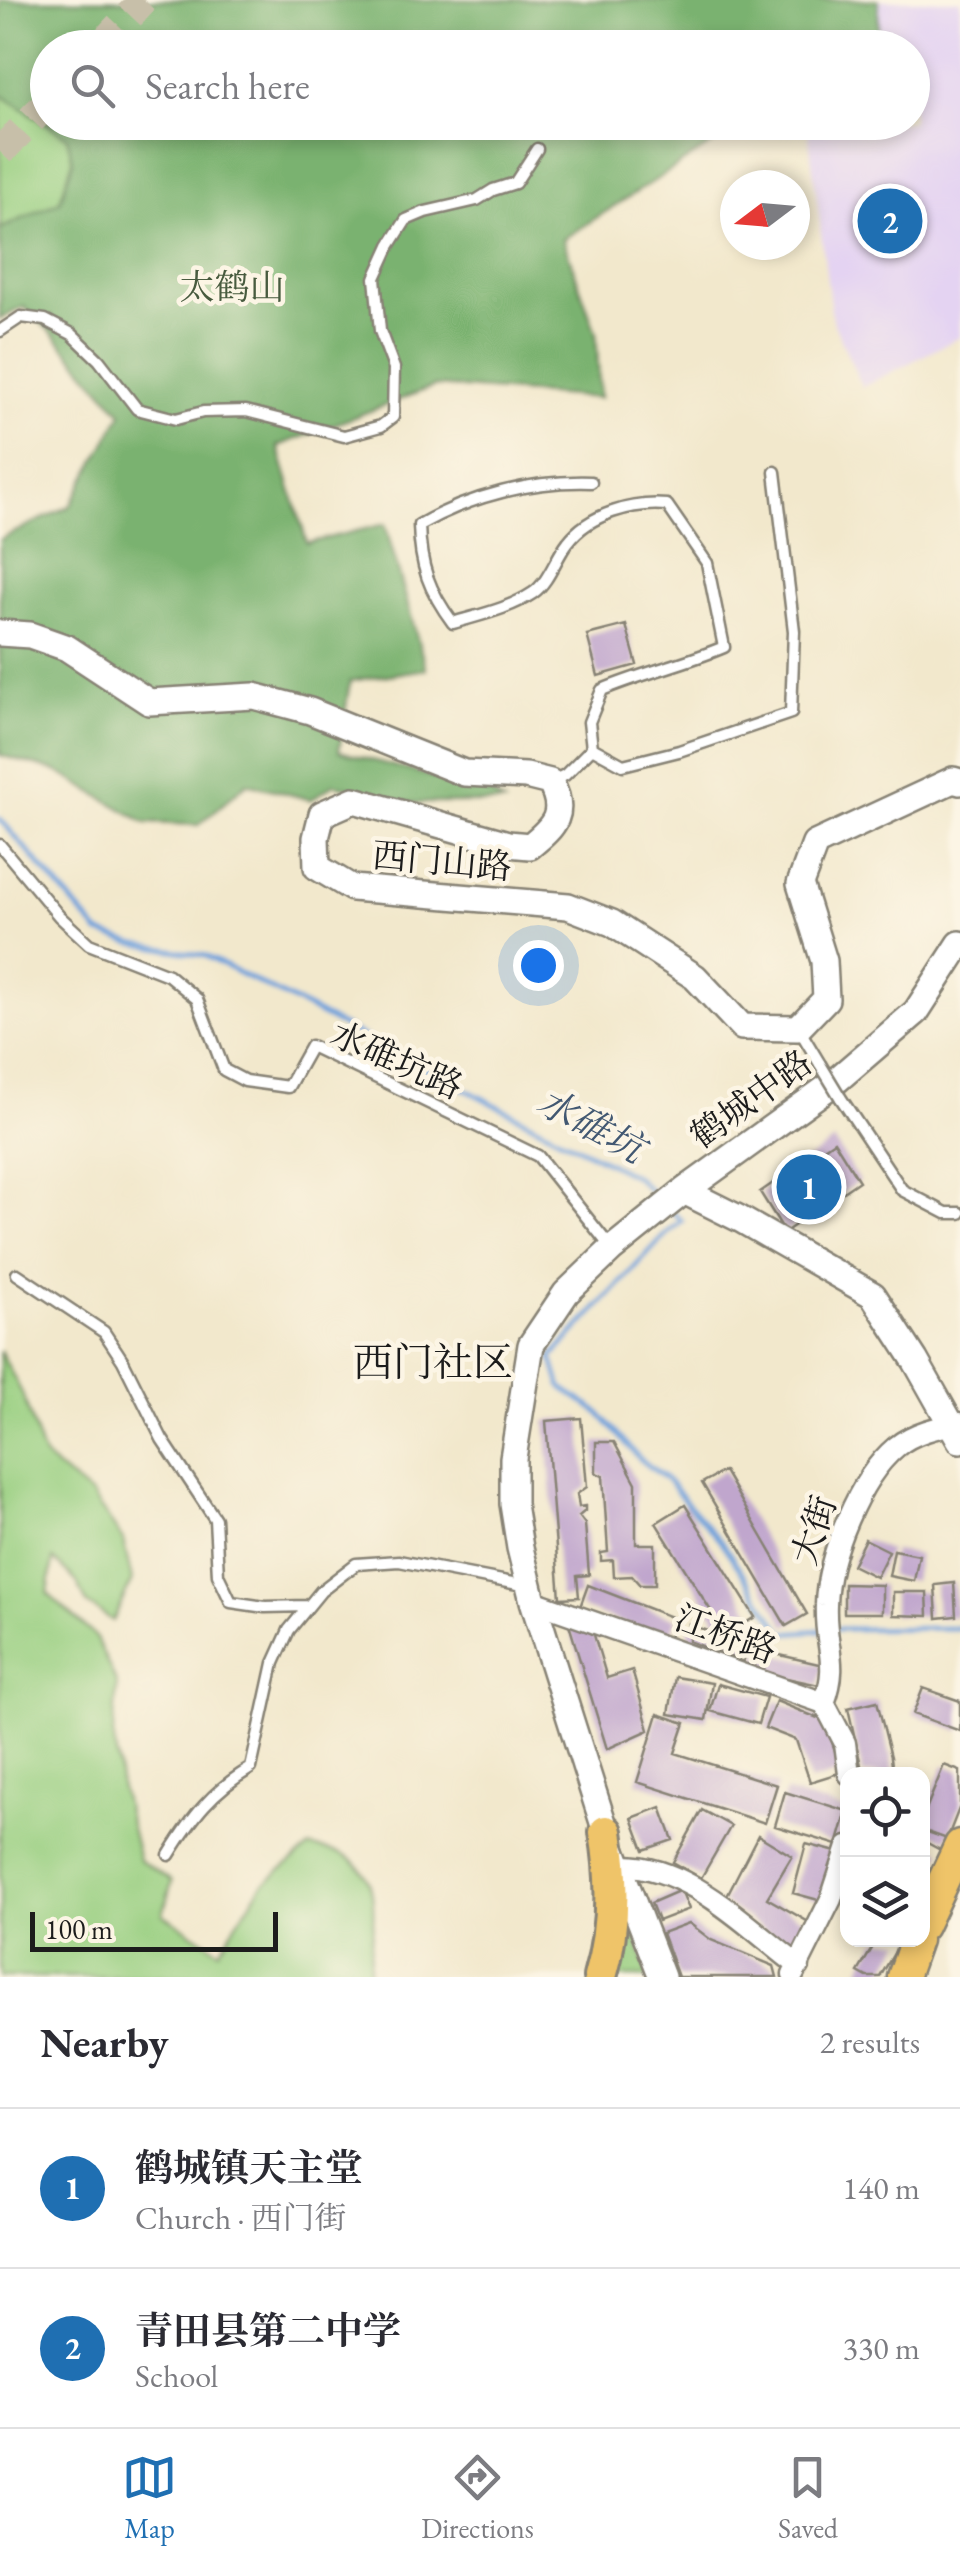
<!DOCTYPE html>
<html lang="en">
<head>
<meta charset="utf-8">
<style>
	:root { --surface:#fff; --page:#f2f2f3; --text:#2b2b33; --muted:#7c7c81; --line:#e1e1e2; --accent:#1f6fb2 }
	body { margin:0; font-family:"EB Garamond","Noto Serif SC",serif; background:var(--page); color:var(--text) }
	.controls { position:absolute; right:30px; bottom:30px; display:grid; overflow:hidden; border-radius:20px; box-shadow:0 5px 15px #0003 }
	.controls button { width:90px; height:90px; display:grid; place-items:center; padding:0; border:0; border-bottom:2px solid var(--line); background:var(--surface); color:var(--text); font:50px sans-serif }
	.compass { position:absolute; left:720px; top:170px; width:90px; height:90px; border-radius:50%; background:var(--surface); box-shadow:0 5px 15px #0003; rotate:254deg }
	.scale { position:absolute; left:30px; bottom:25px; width:248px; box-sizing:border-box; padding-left:10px; border:5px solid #1c1c1c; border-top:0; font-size:28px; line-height:35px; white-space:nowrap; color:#1c1c1c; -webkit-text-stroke:8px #fcf5e5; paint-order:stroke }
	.you { position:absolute; left:538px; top:965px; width:35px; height:35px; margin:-25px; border:8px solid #fff; border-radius:50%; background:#1a73e8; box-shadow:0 0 0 15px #1a73e833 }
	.badge { display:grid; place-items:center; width:65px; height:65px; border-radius:50%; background:var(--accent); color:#fff; font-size:32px; font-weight:700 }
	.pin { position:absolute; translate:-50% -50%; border:5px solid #fff; box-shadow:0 2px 10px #0006 }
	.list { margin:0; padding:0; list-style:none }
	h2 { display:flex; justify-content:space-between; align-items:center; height:130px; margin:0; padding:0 40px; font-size:42px }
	h2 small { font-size:32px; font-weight:400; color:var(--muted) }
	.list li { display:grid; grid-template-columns:65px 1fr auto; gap:30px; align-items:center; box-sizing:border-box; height:160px; padding:0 40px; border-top:2px solid var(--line) }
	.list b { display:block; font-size:38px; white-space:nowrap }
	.list p { margin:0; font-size:32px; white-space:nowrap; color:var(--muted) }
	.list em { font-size:32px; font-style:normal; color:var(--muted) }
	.icon { flex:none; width:55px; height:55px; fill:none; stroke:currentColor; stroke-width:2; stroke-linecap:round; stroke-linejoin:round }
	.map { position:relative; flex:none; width:960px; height:1977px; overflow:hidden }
	.search { position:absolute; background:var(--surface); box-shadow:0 5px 15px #0003; left:30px; right:30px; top:30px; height:110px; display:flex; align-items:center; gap:25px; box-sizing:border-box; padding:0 35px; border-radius:55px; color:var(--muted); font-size:38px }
	.sheet { height:450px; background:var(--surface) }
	nav { display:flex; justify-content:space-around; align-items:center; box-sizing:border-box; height:140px; border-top:2px solid var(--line); background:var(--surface); font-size:28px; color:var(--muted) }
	nav a { display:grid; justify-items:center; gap:5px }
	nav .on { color:var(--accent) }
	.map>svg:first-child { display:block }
</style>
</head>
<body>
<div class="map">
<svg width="960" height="1977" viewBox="0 0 960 1977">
	<rect width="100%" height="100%" fill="#fcf5e5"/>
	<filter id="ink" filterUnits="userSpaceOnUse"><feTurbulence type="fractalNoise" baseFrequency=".01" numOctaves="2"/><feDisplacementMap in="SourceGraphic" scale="20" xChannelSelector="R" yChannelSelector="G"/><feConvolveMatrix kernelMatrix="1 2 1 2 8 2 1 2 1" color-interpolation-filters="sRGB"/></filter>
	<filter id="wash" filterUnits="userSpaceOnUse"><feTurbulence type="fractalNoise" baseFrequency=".0048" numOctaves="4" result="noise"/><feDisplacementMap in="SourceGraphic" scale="40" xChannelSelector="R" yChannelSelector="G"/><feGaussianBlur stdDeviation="2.25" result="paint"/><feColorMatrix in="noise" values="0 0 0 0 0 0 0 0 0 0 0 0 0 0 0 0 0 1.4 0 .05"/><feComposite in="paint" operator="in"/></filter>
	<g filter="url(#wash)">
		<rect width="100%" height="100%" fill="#f2e8cc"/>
		<path fill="#e4d3f2" d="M879 0H960V337L862 387 832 319 807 123 912 122V48L856 47 878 40Z"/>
		<path fill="#99cf81" stroke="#5a764e" stroke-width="2.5" d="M0 94 68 137 73 161 60 201 0 230Z
			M0 1351 22 1393 44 1457 92 1496 123 1540 132 1580 113 1621 87 1604 77 1582 53 1559 48 1594 95 1636 117 1684 113 1733 121 1788 139 1860 172 1881 163 1914 219 1950 262 1885 310 1847C320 1849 332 1850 341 1854 391 1875 368 1936 369 1977H0Z
			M632 1924 649 1977H615Z"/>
		<path fill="#7ab26f" stroke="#4b6746" stroke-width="2.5" d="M0 0H879L878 40 856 47 48 48V122L745 123 563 239 596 333 600 398 435 386 278 446 307 543 385 524 426 669 350 681 339 751 489 792 504 803H409L334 784 311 800 247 783 199 825 146 823 56 771 0 755V539L70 506 122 413 52 333 24 307 0 319V229L60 201 73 161 67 137 0 94Z"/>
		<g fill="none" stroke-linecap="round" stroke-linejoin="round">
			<path stroke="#70a1db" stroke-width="5" d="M0 819 99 933 132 943 206 956 636 1177 660 1200
				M671 1211 682 1221 665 1235 552 1357 561 1387 598 1412 639 1458 667 1480 722 1543 783 1633 823 1630
				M834 1629 960 1628"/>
		</g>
		<g id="blocks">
			<path fill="#c0a6cd" d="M626 625 637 665 598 676 587 635Z
				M834 1141 859 1181 785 1232 760 1192Z
				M581 1418 587 1487 577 1494 579 1507 585 1506V1511L579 1516 585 1524 589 1575 577 1576 579 1597 560 1598 546 1421Z
				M596 1442H614L636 1483V1544H655V1585H640L632 1576 614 1577 613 1560 601 1561V1553L608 1552 603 1476 596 1473Z
				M724 1471 807 1614 786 1626 702 1483Z
				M685 1505 755 1617 726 1635 656 1523Z
				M865 1539 889 1551 876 1577 852 1565Z
				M894 1550 919 1555 914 1581 889 1576Z
				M954 1583 956 1616 937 1618 935 1585Z
				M844 1584 882 1585V1613H844Z
				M588 1585 676 1619 668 1640 580 1607Z
				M893 1592H927L928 1616 893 1615Z
				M568 1621 594 1635 607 1678 632 1670 649 1730 607 1749Z
				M689 1624 749 1646 743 1662 689 1641Z
				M758 1650 823 1665 819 1685 754 1671Z
				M675 1677 712 1683 706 1720 669 1714Z
				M718 1684 766 1697 758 1724 710 1711Z
				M923 1688 960 1701V1731L913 1714Z
				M776 1701 825 1721 842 1772 810 1782 796 1740 765 1728Z
				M877 1701 891 1757 893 1774H863L848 1708Z
				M658 1714 685 1723 675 1753 777 1785 765 1823 637 1782Z
				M944 1765 960 1771V1806L947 1839 922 1830V1819Z
				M785 1792 847 1811 837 1845 775 1826Z
				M661 1807 673 1840 644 1850 632 1818Z
				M702 1810 731 1826 701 1878 673 1862Z
				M758 1835 792 1856 767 1898 812 1924 797 1950 723 1903Z
				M922 1840 942 1851 922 1889Z
				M806 1844 836 1852 822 1901 793 1893Z
				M681 1890 689 1909 658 1921 651 1903Z
				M689 1923 711 1940 774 1966 777 1977H678L662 1933Z
				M877 1940H902L880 1977H867L858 1972Z"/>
		</g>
	</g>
	<g filter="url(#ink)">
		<use href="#blocks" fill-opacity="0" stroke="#878274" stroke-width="2.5"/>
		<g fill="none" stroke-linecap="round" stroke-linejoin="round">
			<path stroke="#c7bfa9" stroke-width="30" stroke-dasharray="30 15" stroke-linecap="butt" d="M99 48 144 0
				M0 152 48 102"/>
			<g stroke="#878274" stroke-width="15">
				<path id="service" d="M0 331 21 317 45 320 72 334 99 360 137 409 176 419 203 412 246 411 344 436 381 426 393 417 394 368 380 331 375 278 390 245 406 220 425 212 477 200 493 190 515 183 537 149
					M591 482C532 480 470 496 419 525 420 566 429 591 453 623 479 615 509 609 533 593 549 582 556 557 568 542 589 514 633 502 667 505L707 563 724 647C684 664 642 673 602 690L589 722 592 748 623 765 679 751 791 713 794 631 775 472
					M551 782 565 775 592 748
					M0 845 59 916 89 944 168 975 197 999 224 1070 245 1081 288 1087 311 1046 538 1156 612 1249
					M799 1029 820 1064
					M840 1097 902 1190 946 1213H960
					M17 1274 104 1332 123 1361 162 1439 215 1519 218 1575 231 1602 265 1607 308 1606
					M169 1855C193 1816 212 1791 251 1768L274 1663 289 1630 321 1591 356 1564 399 1561 528 1586"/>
			</g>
			<g stroke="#878274" stroke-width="25">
				<path id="minor" d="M533 1601 824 1703 845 1743 849 1774
					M824 1703C840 1662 824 1646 826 1605 827 1557 859 1478 896 1447 914 1432 938 1427 960 1423
					M620 1866C687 1863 748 1928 799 1966
					M793 1975 831 1899 848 1847"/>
			</g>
			<g stroke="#878274" stroke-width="30">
				<path id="tertiary" d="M0 633 30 635 67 648 149 702 254 696 310 711 464 773 526 776 550 782C567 813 555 826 530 846L508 844 354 800 322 814 316 838 317 867 352 888 568 906 612 923 695 977 742 1027 798 1028 826 999 824 961 800 884 815 844 953 780 960 782
					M684 1191 740 1219 873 1295 915 1360 960 1440
					M662 1977 606 1832 533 1601 520 1548 513 1504V1458L531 1345 566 1293 612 1249 684 1191 831 1085 916 1012 960 944"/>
			</g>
			<g stroke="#878274" stroke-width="35">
				<path id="primary" d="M922 1926 960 1845
					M903 1977 916 1940"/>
			</g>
			<g stroke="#878274" stroke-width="38">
				<path id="trunk" d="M600 1977C614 1930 614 1880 606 1832"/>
			</g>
			<use href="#service" stroke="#fff" stroke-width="10"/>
			<use href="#minor" stroke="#fff" stroke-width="20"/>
			<use href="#tertiary" stroke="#fff" stroke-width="25"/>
			<use href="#primary" stroke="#efc469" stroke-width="30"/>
			<use href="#trunk" stroke="#efc469" stroke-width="32"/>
			<g stroke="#878274" stroke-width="15" stroke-linecap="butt">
				<path id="service-bridge" d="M820 1064 840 1097"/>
			</g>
			<use href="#service-bridge" stroke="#fff" stroke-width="10"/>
		</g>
	</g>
	<g text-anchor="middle" stroke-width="9" stroke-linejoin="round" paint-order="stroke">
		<g font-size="35" fill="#485b3f" stroke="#fcf5e5">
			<text x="232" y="299">太鹤山</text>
		</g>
		<g font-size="35" fill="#1c1c1c" stroke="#fcf5e5">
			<text transform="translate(442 861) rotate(5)" y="12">西门山路</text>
			<text transform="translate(397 1060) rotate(24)" y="12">水碓坑路</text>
			<text transform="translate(751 1099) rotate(-36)" y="12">鹤城中路</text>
			<text transform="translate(814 1530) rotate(-71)" y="12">大街</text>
			<text transform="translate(726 1634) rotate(20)" y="12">江桥路</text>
		</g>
		<g font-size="38" font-style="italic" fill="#425872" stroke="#fcf5e5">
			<text transform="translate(591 1125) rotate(28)" y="13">水碓坑</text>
		</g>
		<g font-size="40" fill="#1c1c1c" stroke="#fcf5e5">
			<text x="433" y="1376">西门社区</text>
		</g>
	</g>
</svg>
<div class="controls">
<button><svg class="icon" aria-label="locate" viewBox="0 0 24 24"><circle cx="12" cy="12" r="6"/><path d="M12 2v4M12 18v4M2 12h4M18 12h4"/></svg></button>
<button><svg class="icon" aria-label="layers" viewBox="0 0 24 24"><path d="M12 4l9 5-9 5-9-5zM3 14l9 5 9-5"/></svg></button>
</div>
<svg class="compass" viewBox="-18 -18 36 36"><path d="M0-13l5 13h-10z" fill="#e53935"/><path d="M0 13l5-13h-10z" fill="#7c7c81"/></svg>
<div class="scale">100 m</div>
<div class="you"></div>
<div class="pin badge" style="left:809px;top:1187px">1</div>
<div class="pin badge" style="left:890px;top:221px">2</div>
<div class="search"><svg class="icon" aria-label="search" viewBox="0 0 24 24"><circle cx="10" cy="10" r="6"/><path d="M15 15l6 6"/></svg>Search here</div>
</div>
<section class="sheet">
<h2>Nearby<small>2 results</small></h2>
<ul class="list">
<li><span class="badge">1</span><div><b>鹤城镇天主堂</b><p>Church · 西门街</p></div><em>140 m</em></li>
<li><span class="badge">2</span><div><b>青田县第二中学</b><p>School</p></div><em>330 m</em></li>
</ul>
</section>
<nav>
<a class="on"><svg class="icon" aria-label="map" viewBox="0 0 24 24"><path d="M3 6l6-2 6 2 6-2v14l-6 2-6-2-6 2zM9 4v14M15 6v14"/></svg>Map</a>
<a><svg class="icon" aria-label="directions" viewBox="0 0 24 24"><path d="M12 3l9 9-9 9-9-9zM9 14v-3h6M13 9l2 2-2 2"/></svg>Directions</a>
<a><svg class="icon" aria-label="saved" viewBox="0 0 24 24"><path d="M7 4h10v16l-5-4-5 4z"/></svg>Saved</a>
</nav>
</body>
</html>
